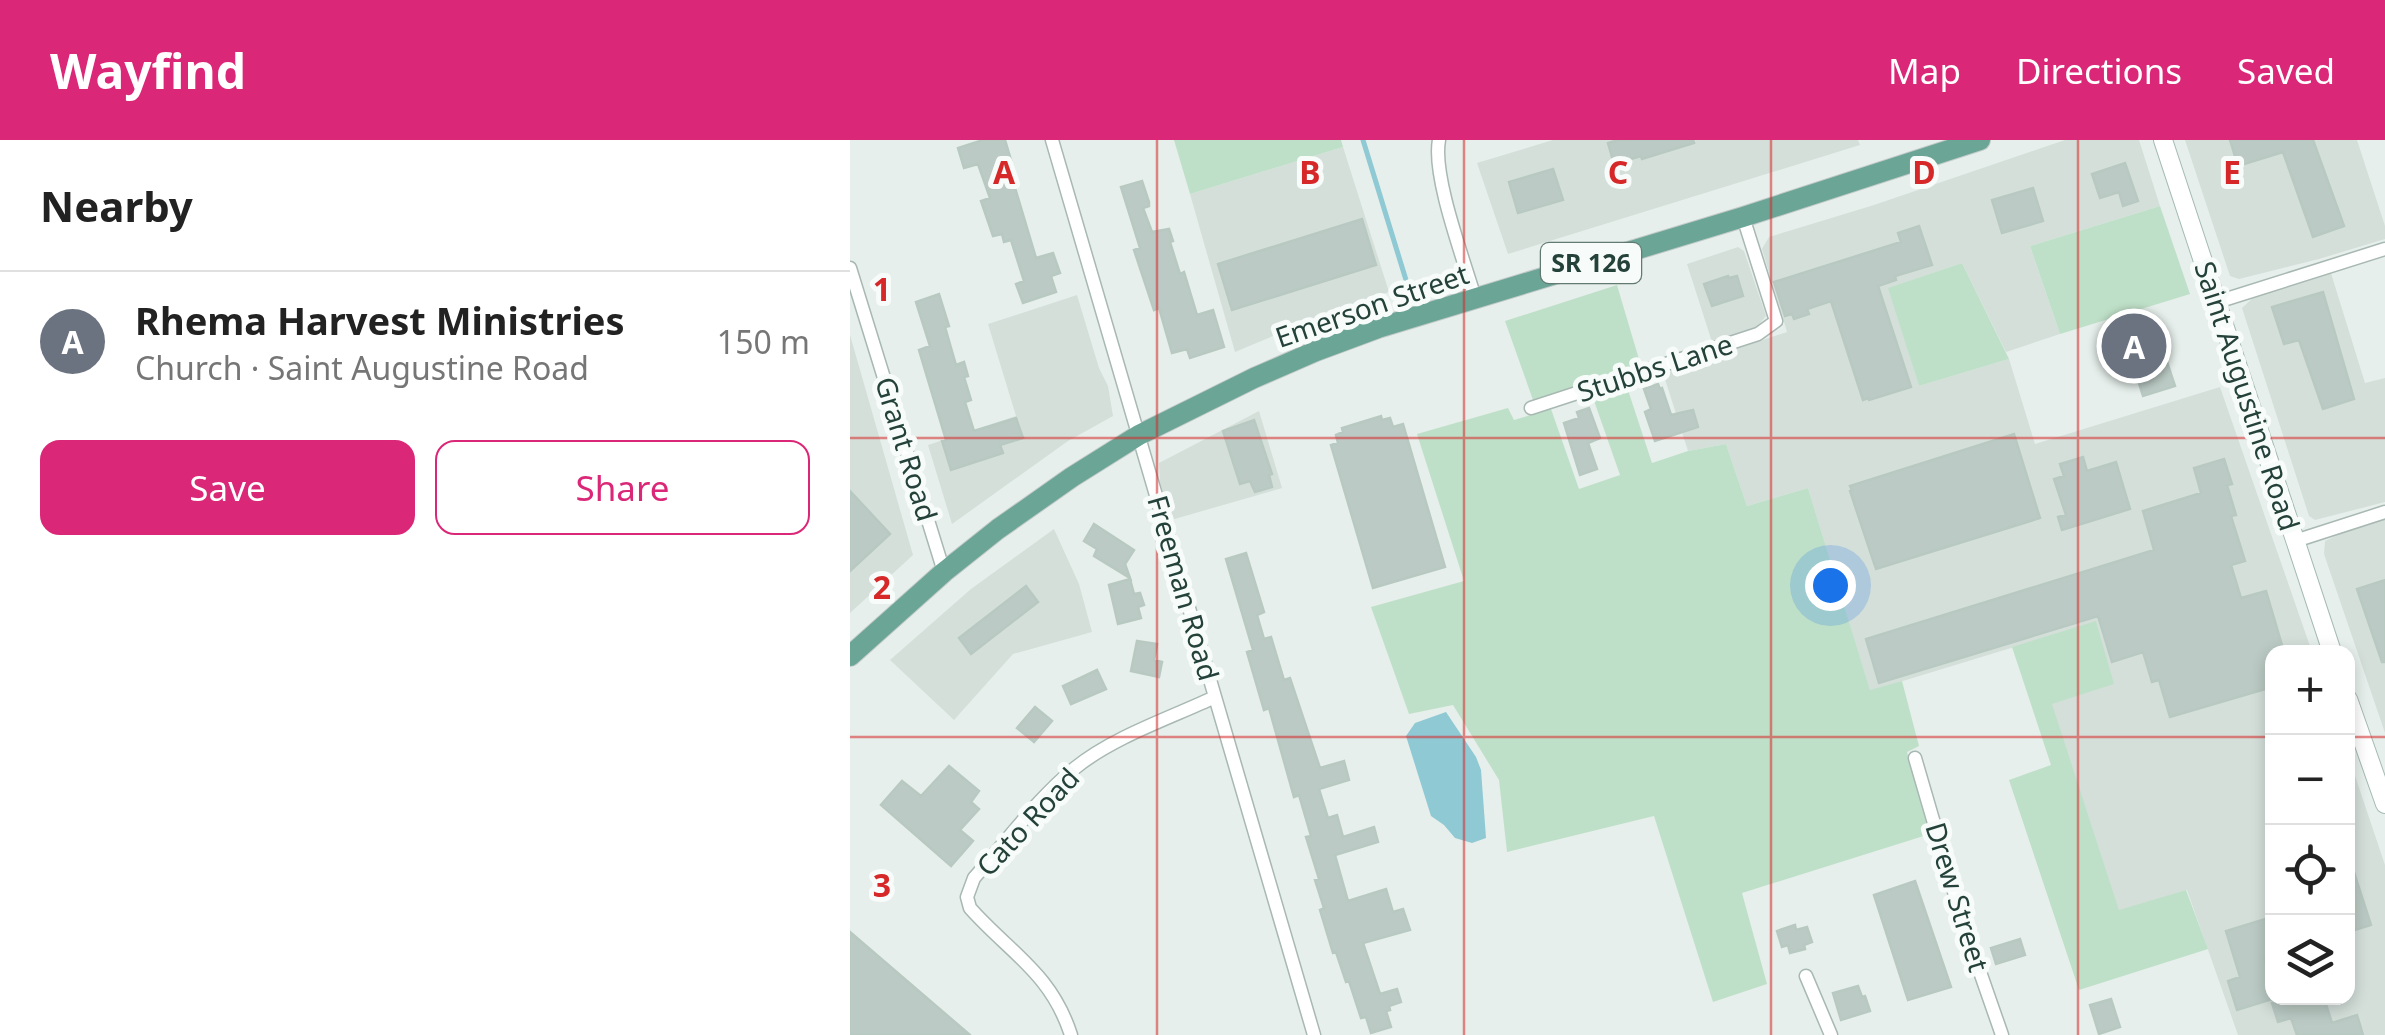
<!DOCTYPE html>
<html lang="en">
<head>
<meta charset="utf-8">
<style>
	:root { --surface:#fff; --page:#f6f6f6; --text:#222; --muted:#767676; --line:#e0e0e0; --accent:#db2777 }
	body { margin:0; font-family:"Noto Sans",sans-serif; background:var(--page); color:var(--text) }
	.controls { position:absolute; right:30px; bottom:30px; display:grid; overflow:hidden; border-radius:20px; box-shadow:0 5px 15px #0003 }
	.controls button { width:90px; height:90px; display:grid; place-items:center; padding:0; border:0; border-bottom:2px solid var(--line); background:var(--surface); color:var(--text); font:50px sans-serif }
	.you { position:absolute; left:980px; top:445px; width:35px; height:35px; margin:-25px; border:8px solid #fff; border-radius:50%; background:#1a73e8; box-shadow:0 0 0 15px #1a73e833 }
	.badge { display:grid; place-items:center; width:65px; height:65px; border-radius:50%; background:var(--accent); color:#fff; font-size:32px; font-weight:700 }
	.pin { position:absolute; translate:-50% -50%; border:5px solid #fff; box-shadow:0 2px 10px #0006 }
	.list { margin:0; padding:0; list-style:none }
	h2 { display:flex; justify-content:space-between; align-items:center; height:130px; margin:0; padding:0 40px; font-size:42px }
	h2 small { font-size:32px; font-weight:400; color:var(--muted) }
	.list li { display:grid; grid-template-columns:65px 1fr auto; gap:30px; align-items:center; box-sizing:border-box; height:140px; padding:0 40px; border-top:2px solid var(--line) }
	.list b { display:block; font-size:38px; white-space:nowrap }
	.list p { margin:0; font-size:32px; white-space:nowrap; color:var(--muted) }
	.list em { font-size:32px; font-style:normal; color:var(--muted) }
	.actions { display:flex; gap:20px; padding:30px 40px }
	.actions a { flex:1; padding:22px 0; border:2px solid var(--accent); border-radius:20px; text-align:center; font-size:35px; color:var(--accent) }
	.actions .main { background:var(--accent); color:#fff }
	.icon { flex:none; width:55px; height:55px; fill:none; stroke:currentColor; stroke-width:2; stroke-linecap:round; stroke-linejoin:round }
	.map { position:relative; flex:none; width:1535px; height:895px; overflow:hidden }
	header { display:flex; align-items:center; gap:60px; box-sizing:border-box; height:140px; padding:0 50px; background:var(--accent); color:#fff }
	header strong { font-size:48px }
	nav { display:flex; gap:55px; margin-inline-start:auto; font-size:35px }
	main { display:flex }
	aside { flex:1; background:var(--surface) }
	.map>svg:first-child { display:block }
</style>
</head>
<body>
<header>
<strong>Wayfind</strong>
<nav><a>Map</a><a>Directions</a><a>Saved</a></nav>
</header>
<main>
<aside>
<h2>Nearby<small></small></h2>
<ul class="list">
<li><span class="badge" style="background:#6b7280">A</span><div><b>Rhema Harvest Ministries</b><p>Church · Saint Augustine Road</p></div><em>150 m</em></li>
</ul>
<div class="actions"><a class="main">Save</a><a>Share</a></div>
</aside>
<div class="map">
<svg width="1535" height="895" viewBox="0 0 1535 895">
	<rect width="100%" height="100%" fill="#e6efeb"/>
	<path fill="#d4dfda" d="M703 0H1008L1010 5 658 114 627 23Z
		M1215 0H1289L1310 66 1180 106 1210 194 1156 212 1112 123 1039 148 1069 246 1159 219 1185 304 1370 247 1462 512H1422V858H1498V615L1535 725V895H1388L1337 750 1269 771 1201 564 1246 482 1020 551 958 348 897 366 876 304 838 311 813 233 937 192 912 109 919 97 1024 65Z
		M1335 0H1507L1535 86V99L1469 119 1389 139 1380 136Z
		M493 7 539 152 471 176 385 212 340 54Z
		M888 107 894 111 916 176 905 189 862 202 837 124Z
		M1480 130 1515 243 1535 238V362L1465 380 1459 376 1392 168 1405 156Z
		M227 155 249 228 258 246 263 276 218 301 102 384 78 305 166 276 138 184Z
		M0 195 63 415 0 473Z
		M409 271 432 348 321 380 310 342 309 323Z
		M1535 378V593L1474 414 1475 401 1498 390Z
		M204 389 229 444 242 492 163 514 104 580 40 520 121 449Z"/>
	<path fill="#bfe0c8" d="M324 0H491L493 7 340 54Z
		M1310 66 1340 154 1210 194 1180 106Z
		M1112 123 1159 219 1069 246 1038 148Z
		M767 145 791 226 683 260 655 181Z
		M776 244 802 323 838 311 876 304 897 366 958 348 1020 550 1052 541 1069 606 1057 612 1080 694 892 753 917 844 863 862 804 676 657 712 649 640 603 565 559 574 521 467 614 441 567 294 658 268 664 280 701 269 729 349 770 335 742 255Z
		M1246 481 1264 544 1202 564 1269 770 1336 750 1358 809 1229 850 1159 640 1201 625 1162 507Z"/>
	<path fill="#8ec9d4" d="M596 572 626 617 631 630 636 698 622 703 605 698 594 685 581 676 556 596 565 583Z"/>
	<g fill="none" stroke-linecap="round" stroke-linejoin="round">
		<path stroke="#8ec9d4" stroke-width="5" d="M513 0 556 140"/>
	</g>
	<path fill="#bbcac4" stroke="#b8c9c2" stroke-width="2.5" d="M133 0H155L161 20 157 21 186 118 203 113 210 133 201 136 206 152 173 163 166 144 174 141 161 100 154 102 152 94 143 96 131 61 140 58 128 24 114 28 108 8Z
		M768 0H843L844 3 792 19 791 16 764 24 758 3Z
		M1380 0H1463L1494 86 1463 97 1433 12 1388 26Z
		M1275 23 1288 61 1273 66 1269 52 1250 58 1242 34Z
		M703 29 713 60 668 73 659 42Z
		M292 41 299 62V66L293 68 302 92 319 89 323 101 320 102 330 134 334 132 347 175 363 170 374 207 340 218 337 209 322 213 309 168 304 170 284 110 290 108 271 47Z
		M1183 48 1193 81 1152 93 1142 60Z
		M512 79 526 125 382 170 368 124Z
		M1069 86 1082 125 1045 136 1046 140 1028 146 1061 247 1019 260 1018 258 1013 260 981 161 957 169 959 174 944 179 942 174 935 176 924 142 1051 102 1048 93Z
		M878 136 879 138 887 136 893 156 862 166 854 144Z
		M1473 152 1504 259 1473 269 1449 200 1434 204 1422 167Z
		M89 154 99 186 95 187 106 225 114 222 118 236 114 237 121 260 115 262 124 291 166 278 173 298 150 305 153 313 101 330 92 301 96 300 69 210 80 206 66 162Z
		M1302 177 1325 246 1293 256 1283 224 1263 230 1252 192Z
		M808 244 810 249 812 248 821 275 843 270 848 287 805 301 795 272 801 269 794 249Z
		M739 268 750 298 738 303 747 329 730 335 714 283 729 278 727 272Z
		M531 276 532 280 540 278 543 287 553 284 595 427 523 448 481 305 488 303 486 295 493 292 492 288Z
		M404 280 422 334 419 335 422 347 405 352 400 341 390 344 373 291Z
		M1164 294 1190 378 1026 429 1000 351 1002 350 1000 346Z
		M1233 317 1237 331 1266 322 1280 369 1212 390 1208 377 1216 375 1204 339 1214 336 1210 324Z
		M1374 319 1382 344 1377 345 1386 375 1381 376 1395 421 1381 425 1391 458 1416 451 1434 512H1422V547L1320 577 1309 540 1302 542 1293 512 1262 522 1248 476 1029 543 1016 499 1304 410 1293 371 1351 353 1344 328Z
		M0 351 40 394 0 431Z
		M244 384 284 410 275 424 280 438 244 416 247 409 234 401Z
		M396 413 414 472 407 475 414 499 421 497 434 540 440 538 470 628 494 621 499 640 469 649 478 678 487 675 493 697 524 687 528 702 485 715 498 761 536 749 543 772 553 769 560 790 513 803 530 854 547 849 551 862 539 866 540 870 536 871 541 887 521 893 516 877 511 878 499 841 496 842 486 812 483 813 470 770 474 768 465 740 469 739 456 697 461 696 449 655 444 657 419 568 414 570 397 512 403 510 376 419Z
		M280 439 284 454 290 453 294 465 288 467 291 478 268 484 259 445Z
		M1535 440V522H1532L1507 449Z
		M176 446 188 462 121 514 109 498Z
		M287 501 307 504 304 520 312 522 309 537 281 531Z
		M247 530 256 549 221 564 213 546Z
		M185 567 202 581 184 602 167 588Z
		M99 626 129 651 121 662 129 669 110 690 123 701 101 726 31 665 52 641 71 656Z
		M1498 723H1501L1521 785 1498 792Z
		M1065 741 1101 847 1058 860 1024 755Z
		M1422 777V815L1414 817 1422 844V859L1387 870 1378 841 1390 837 1376 791Z
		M945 785 946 790 957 787 962 802 954 805 955 809 940 813 938 805 932 807 927 791Z
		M0 792 120 895H0Z
		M1170 799 1175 815 1146 824 1141 808Z
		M1008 846 1012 857 1015 856 1020 871 991 880 983 853Z
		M1440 858H1474L1482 883 1507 875 1513 895H1447L1441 878 1428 882 1422 863Z
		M1261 859 1270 887 1249 894 1240 865Z"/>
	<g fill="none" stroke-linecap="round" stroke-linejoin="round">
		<g stroke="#a8b8b2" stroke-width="15">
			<path id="street" d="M202 0 464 895
				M589 0C582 36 614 120 625 158
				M0 128 94 432
				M1367 162 1535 109
				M681 268 908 194 926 181 893 77
				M1445 401 1535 372
				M1065 618 1114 786 1152 895
				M956 836 981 895
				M221 895C201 833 160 813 120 768L117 757 124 738C156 702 187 659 225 628 263 597 320 578 365 557"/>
		</g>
		<g stroke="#a4bbb3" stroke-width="20">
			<path id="secondary" d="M1313 0 1482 512
				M1498 559 1535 664"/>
		</g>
		<g stroke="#c2cac8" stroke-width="22">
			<path id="primary" d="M0 516 94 432 148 389 222 337 289 295 404 238 466 211 528 188 893 77 1130 0"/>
		</g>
		<use href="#street" stroke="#fff" stroke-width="12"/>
		<use href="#secondary" stroke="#fff" stroke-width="18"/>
		<use href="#primary" stroke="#6aa596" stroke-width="20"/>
	</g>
	<path fill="none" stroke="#d62828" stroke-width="2.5" stroke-opacity="0.55" d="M307 0V895M614 0V895M921 0V895M1228 0V895M0 298H1535M0 597H1422M1498 597H1535"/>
	<g text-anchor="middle" stroke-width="10" stroke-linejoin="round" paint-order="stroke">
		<rect fill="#f7fbf9" stroke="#637a73" stroke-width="2.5" x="691" y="103" width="100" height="40" rx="8"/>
		<g font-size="25" font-weight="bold" fill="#24423a">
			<text x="741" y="132">SR 126</text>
		</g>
		<g font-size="28" fill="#24423a" stroke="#f7fbf9">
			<text transform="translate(522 166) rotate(-19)" y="10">Emerson Street</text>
			<text transform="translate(805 228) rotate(-18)" y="10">Stubbs Lane</text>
			<text transform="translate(1397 256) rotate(72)" y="10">Saint Augustine Road</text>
			<text transform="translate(56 309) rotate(73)" y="10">Grant Road</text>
			<text transform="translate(333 448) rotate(74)" y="10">Freeman Road</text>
			<text transform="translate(178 682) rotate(-47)" y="10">Cato Road</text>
			<text transform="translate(1107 757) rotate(73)" y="10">Drew Street</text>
		</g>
	</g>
	<g font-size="32" text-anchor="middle" font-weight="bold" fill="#d62828" stroke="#f7fbf9" stroke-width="10" stroke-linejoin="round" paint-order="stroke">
		<text x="154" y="44">A</text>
		<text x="460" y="44">B</text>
		<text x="768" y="44">C</text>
		<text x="1074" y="44">D</text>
		<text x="1382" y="44">E</text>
		<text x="32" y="161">1</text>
		<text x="32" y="459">2</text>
		<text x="32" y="757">3</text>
	</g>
</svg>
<div class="controls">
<button>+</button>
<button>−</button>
<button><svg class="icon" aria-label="locate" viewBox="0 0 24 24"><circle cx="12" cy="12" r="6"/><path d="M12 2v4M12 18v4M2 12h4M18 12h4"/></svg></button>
<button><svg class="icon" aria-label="layers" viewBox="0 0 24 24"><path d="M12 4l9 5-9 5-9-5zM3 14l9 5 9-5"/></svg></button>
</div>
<div class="you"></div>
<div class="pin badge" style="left:1284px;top:206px;background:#6b7280">A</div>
</div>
</main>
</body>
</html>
